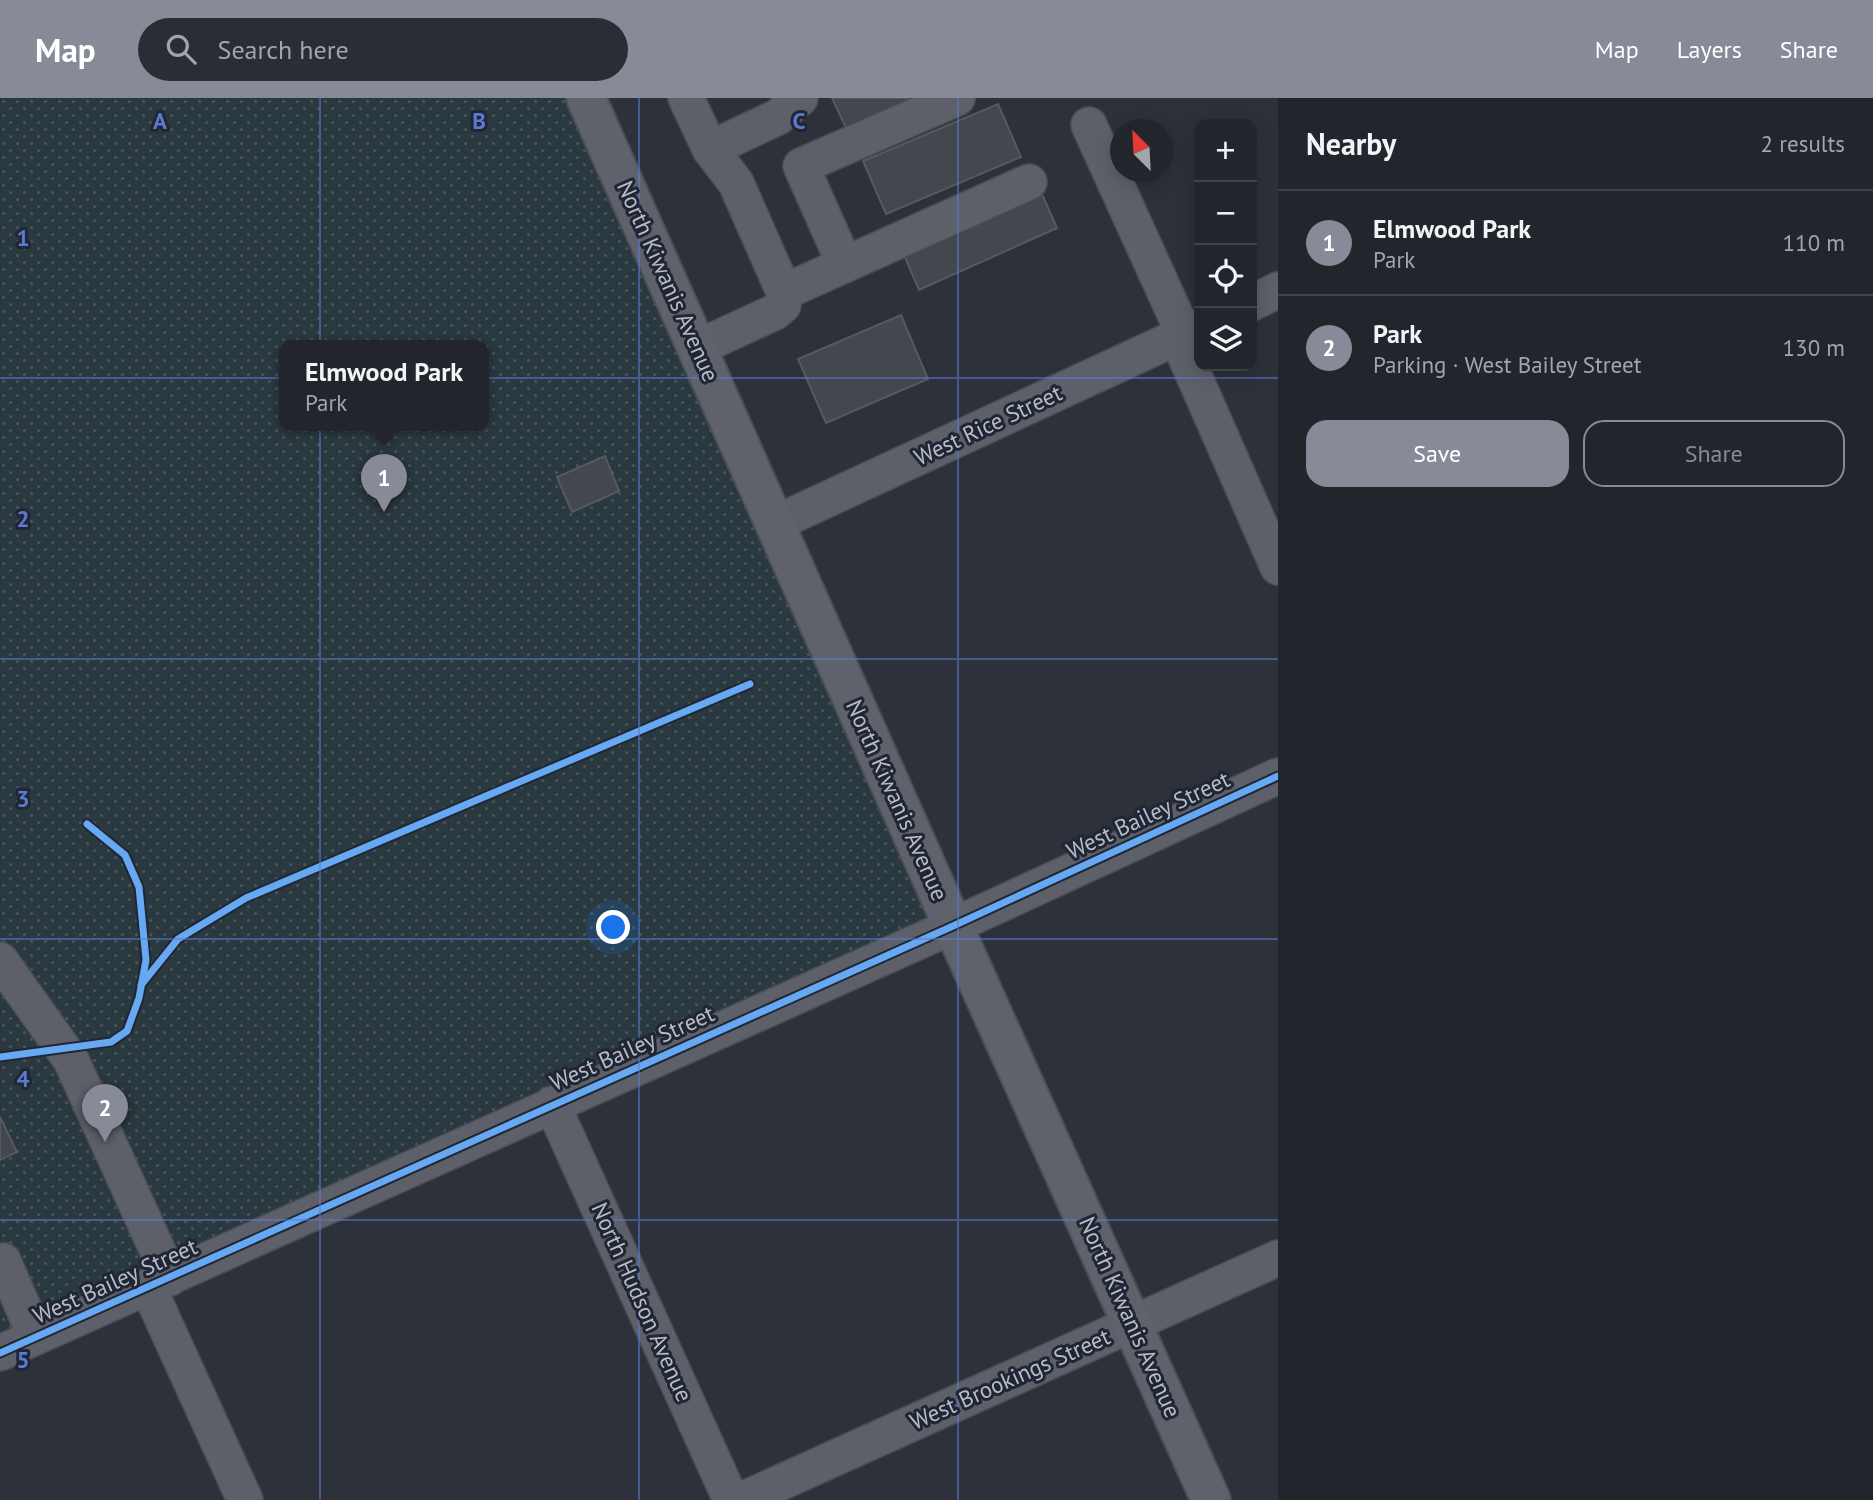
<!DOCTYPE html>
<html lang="en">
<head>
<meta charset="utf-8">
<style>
	:root { --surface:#22252c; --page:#2a2d34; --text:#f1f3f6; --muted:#a2a5a9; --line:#3f4248; --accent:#878b97 }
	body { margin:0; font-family:"PT Sans",sans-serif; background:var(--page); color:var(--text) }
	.controls { position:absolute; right:21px; top:21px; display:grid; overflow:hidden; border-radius:14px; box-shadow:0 4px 18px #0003 }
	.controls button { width:63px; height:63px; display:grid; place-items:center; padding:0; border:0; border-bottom:2px solid var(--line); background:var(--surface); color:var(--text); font:35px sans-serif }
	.compass { position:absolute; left:1110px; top:21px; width:63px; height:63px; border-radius:50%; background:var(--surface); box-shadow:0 4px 18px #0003; rotate:336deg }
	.you { position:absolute; left:614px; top:830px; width:24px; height:24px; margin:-18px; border:5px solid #fff; border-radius:50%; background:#1a73e8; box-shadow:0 0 0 10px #1a73e833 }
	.badge { display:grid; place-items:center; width:46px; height:46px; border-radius:50%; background:var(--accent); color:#fff; font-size:23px; font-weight:700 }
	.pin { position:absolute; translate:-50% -58px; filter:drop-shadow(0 2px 4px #0008) }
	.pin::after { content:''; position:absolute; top:37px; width:24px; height:21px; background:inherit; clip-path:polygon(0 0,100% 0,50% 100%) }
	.popup { position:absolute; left:279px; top:242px; width:210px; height:91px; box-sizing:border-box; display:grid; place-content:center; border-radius:14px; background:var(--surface); filter:drop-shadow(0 2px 5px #0005); font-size:23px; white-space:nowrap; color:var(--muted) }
	.popup b { font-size:26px; color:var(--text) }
	.popup::after { content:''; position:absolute; left:50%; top:100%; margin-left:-14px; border:14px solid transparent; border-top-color:var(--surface) }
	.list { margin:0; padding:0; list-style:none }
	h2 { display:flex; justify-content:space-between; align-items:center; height:91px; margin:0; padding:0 28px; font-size:30px }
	h2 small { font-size:23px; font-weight:400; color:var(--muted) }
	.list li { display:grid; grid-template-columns:46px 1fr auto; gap:21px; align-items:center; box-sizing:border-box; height:105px; padding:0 28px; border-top:2px solid var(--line) }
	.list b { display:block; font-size:26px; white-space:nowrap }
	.list p { margin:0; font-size:23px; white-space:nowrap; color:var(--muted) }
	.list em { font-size:23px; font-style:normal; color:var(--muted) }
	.actions { display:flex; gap:14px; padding:21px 28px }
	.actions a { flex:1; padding:16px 0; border:2px solid var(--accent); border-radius:21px; text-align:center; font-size:24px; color:var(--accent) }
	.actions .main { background:var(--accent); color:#fff }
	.icon { flex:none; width:38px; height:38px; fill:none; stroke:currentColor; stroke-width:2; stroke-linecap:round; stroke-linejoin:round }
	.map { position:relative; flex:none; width:1278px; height:1402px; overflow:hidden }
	header { display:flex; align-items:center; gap:42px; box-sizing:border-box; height:98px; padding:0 35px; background:var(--accent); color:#fff }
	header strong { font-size:33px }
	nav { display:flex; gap:38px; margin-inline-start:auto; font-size:24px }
	.search { width:490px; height:63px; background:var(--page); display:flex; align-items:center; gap:18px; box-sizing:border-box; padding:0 24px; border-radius:38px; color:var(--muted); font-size:26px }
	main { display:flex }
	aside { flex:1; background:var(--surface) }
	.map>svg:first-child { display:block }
</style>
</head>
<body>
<header>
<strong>Map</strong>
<div class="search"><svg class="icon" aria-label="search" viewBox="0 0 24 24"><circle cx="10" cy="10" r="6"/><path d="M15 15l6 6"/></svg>Search here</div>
<nav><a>Map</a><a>Layers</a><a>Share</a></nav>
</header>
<main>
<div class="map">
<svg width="1278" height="1402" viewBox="0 0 1278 1402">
	<defs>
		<pattern id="park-dots" width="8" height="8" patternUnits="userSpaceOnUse" patternTransform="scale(1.75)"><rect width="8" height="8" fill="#2a393f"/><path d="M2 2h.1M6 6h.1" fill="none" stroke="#475459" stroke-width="1.8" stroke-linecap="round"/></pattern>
	</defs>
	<rect width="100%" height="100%" fill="#2d313a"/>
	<path fill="url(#park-dots)" fill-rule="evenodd" d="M0 0H585L953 828 0 1261ZM284 248H484V328H284Z"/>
	<path fill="#44474e" stroke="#555961" stroke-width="2" d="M832 0H913L846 30Z
		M998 6 1021 59 886 116 863 63Z
		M1041 94 1057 130 919 192 903 155Z
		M901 217 928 281 826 325 798 261Z
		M605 358 619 393 572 414 557 379Z
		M0 1019 17 1054 0 1062Z"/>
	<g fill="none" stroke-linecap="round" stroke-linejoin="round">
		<g stroke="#494c53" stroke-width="38">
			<path id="minor" d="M686 0 710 51 736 85 784 194 783 207 775 214 697 250
				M1089 27 1184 236
				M710 51 778 19 800 0
				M845 167 801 68 957 0
				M784 194 1029 84
				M1252 205 1278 192
				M1177 239 1278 469
				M776 425 1199 229
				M0 862 71 962 170 1180
				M552 1006 731 1402
				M3 1163 36 1239
				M148 1189 245 1402
				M0 1255 953 828 1278 678
				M742 1402 1278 1160"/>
		</g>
		<g stroke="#4b4e56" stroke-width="42">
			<path id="major" d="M586 0 953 828 1211 1402"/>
		</g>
		<use href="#minor" stroke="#5d6068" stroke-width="35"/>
		<use href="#major" stroke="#5f626a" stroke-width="38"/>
		<g stroke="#202634" stroke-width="11">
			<path id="cycleway" d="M141 887 178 841 246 800 750 586
				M0 959 111 944 127 933 139 900 146 862 139 789 125 757 87 726
				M0 1255 953 828 1278 678"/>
		</g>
		<use href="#cycleway" stroke="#66a8f1" stroke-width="7"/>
	</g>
	<path fill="none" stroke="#5b7ad2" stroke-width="2" stroke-opacity="0.55" d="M320 0V1402M639 0V1402M958 0V1402M0 280H1278M0 561H1278M0 841H1278M0 1122H1278"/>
	<g text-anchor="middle" stroke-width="6" stroke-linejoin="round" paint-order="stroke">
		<g font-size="23" fill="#b8bcc9" stroke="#202634">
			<text transform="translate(668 183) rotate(66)" y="8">North Kiwanis Avenue</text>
			<text transform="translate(988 327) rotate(-25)" y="8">West Rice Street</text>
			<text transform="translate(897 702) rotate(66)" y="8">North Kiwanis Avenue</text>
			<text transform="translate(1148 717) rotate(-25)" y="8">West Bailey Street</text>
			<text transform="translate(632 950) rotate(-24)" y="8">West Bailey Street</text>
			<text transform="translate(115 1183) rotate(-24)" y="8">West Bailey Street</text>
			<text transform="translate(642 1204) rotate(66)" y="8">North Hudson Avenue</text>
			<text transform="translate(1130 1219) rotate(66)" y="8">North Kiwanis Avenue</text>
			<text transform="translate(1010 1281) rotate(-24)" y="8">West Brookings Street</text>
		</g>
	</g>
	<g font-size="23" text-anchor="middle" font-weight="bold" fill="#5b7ad2" stroke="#202634" stroke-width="6" stroke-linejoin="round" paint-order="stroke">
		<text x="160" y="31">A</text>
		<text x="479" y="31">B</text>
		<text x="799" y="31">C</text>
		<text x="23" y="148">1</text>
		<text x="23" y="429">2</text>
		<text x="23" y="709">3</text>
		<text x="23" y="989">4</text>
		<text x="23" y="1270">5</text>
	</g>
</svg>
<div class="controls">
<button>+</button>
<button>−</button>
<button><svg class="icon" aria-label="locate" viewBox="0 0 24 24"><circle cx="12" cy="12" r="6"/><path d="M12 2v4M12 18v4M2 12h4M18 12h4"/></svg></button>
<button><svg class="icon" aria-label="layers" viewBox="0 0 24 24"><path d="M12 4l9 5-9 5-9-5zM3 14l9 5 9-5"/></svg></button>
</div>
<svg class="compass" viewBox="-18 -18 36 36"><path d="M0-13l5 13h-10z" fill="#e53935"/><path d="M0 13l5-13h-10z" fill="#a2a5a9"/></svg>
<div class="you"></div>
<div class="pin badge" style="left:384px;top:414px">1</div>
<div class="popup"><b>Elmwood Park</b>Park</div>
<div class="pin badge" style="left:105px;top:1044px">2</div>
</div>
<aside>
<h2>Nearby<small>2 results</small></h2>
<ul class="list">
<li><span class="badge">1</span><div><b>Elmwood Park</b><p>Park</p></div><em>110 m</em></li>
<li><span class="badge">2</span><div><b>Park</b><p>Parking · West Bailey Street</p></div><em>130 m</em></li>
</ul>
<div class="actions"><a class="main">Save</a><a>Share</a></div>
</aside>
</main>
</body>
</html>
